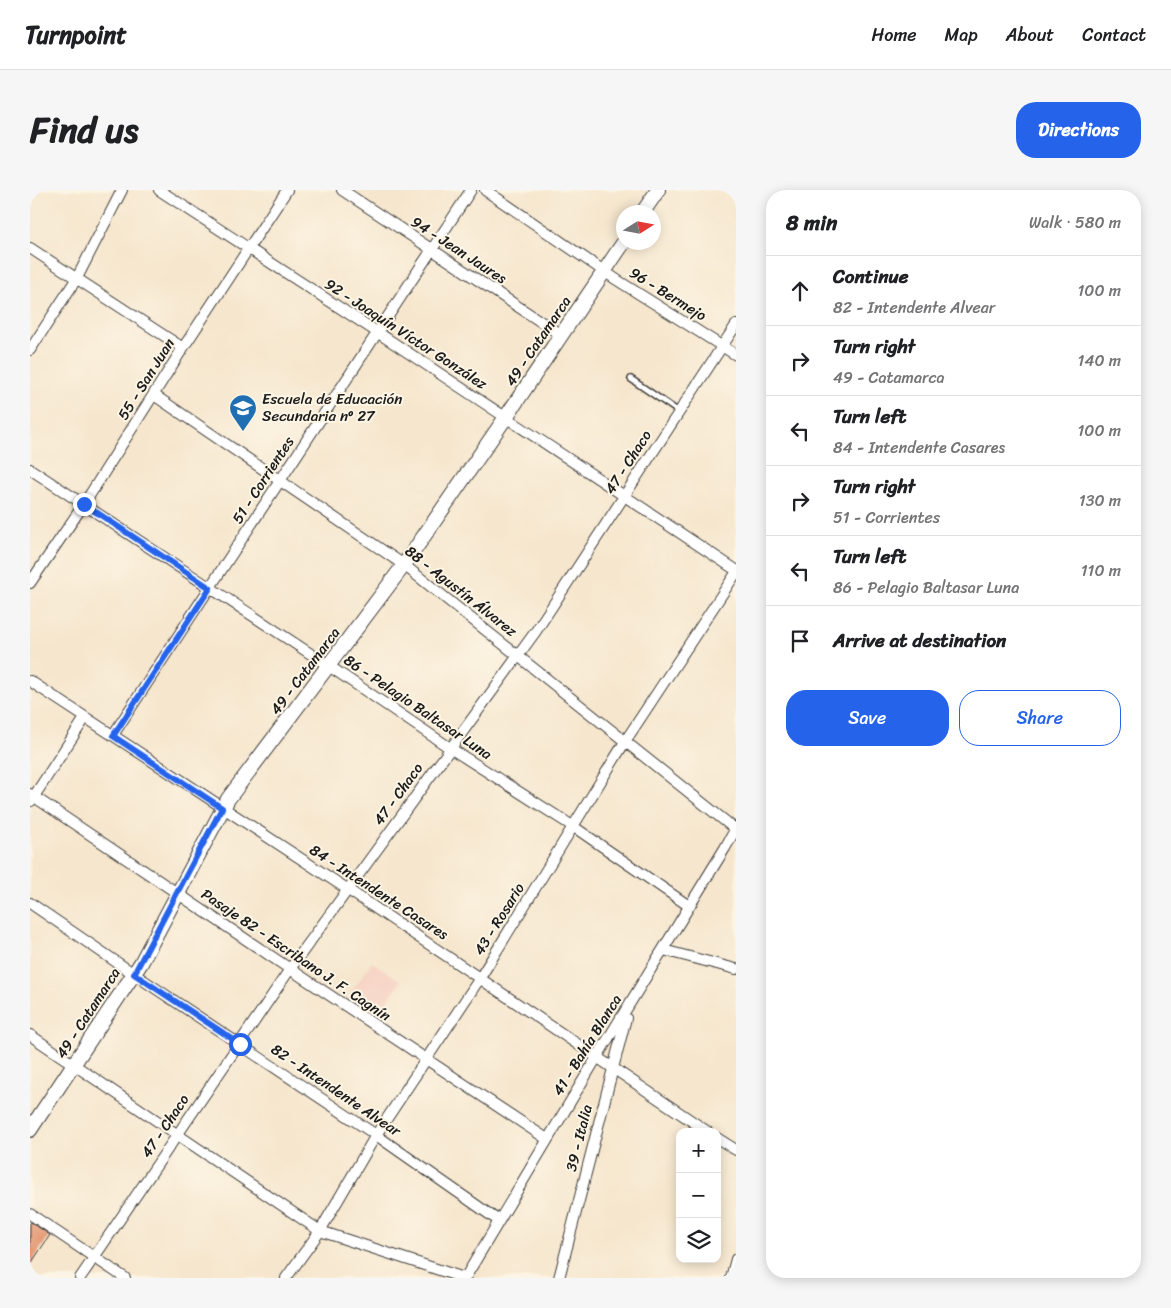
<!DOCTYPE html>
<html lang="en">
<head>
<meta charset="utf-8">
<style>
	:root { --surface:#fff; --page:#f6f6f6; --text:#202124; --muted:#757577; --line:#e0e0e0; --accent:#2563eb }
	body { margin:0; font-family:Sriracha,sans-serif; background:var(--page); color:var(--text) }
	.controls { position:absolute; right:15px; bottom:15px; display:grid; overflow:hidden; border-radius:10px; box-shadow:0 2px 12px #0003 }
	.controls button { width:45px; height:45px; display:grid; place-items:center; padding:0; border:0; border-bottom:1px solid var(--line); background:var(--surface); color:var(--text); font:25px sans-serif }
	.compass { position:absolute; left:586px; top:15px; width:45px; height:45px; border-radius:50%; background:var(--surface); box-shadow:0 2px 12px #0003; rotate:79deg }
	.stop { position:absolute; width:15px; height:15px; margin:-11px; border:4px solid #2563eb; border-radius:50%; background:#fff }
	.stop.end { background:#2563eb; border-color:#fff; box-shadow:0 1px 5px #0008 }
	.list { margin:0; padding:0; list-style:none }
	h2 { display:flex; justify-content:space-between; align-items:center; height:65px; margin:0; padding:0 20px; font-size:21px }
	h2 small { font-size:16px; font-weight:400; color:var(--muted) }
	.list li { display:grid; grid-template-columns:32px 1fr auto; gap:15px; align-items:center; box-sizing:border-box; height:70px; padding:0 20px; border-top:1px solid var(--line) }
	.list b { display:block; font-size:19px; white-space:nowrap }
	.list p { margin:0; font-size:16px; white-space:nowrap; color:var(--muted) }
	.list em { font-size:16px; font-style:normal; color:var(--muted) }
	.actions { display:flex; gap:10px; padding:15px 20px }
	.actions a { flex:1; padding:11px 0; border:1px solid var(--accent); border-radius:20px; text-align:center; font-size:18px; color:var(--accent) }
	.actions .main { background:var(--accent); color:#fff }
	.icon { flex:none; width:28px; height:28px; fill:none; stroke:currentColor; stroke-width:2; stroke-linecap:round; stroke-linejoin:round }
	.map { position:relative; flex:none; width:706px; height:1088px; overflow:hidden; border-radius:20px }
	header { display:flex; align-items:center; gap:30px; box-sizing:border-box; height:70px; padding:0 25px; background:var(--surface); border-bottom:1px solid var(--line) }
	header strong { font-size:24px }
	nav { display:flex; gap:28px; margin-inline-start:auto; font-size:18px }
	.intro { display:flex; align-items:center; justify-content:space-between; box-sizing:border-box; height:120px; padding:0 30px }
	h1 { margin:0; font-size:35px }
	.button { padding:12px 22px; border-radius:20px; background:var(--accent); color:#fff; font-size:18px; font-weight:700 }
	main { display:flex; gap:30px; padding:0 30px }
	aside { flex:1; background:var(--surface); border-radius:20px; box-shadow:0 2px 12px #0003 }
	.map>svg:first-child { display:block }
</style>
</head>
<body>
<header>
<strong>Turnpoint</strong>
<nav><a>Home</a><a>Map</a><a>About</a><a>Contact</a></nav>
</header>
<div class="intro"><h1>Find us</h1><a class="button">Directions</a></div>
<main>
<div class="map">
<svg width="706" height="1088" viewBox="0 0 706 1088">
	<rect width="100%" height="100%" fill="#fcf5e5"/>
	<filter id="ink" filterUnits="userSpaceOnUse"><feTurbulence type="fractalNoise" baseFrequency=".02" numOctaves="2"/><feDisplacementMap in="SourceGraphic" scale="10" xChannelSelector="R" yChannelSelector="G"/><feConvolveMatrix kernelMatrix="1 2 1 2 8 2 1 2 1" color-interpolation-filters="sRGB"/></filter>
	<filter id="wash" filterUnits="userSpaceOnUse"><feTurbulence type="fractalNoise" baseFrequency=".0096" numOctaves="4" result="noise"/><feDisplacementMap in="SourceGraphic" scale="20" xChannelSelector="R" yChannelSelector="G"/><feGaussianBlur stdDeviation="1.12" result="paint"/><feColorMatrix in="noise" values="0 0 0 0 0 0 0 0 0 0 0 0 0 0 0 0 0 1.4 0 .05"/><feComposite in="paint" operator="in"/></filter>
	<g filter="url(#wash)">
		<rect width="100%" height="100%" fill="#f6e6cd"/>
		<path fill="#f6d2c4" d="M342 772 371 791 349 823 320 804Z"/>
		<g id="blocks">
			<path fill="#e3956f" d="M1 1032 20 1045 0 1075V1034Z"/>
		</g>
	</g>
	<g filter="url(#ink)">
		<use href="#blocks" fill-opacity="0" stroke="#3d3a37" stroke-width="1"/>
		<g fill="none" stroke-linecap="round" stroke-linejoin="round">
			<g stroke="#3d3a37" stroke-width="8">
				<path id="service" d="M601 189 649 222"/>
			</g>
			<g stroke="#3d3a37" stroke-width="12">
				<path id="minor" d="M129 0 347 142 706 380
					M312 0 531 145
					M455 0 587 90 706 165
					M0 58 153 158
					M0 160 47 88 92 0
					M124 205 374 375 705 639
					M0 279 299 476 420 558 544 637 659 716
					M0 393 54 314 153 158 257 0
					M0 491 317 699 678 942
					M83 545 441 0
					M0 604 260 779 517 949
					M1 611 55 528
					M0 713 104 784 346 945 469 1031
					M633 760 706 779
					M0 845 290 1041 434 1088
					M687 948 706 960
					M0 1024 95 1088
					M50 1088 260 779 506 441 706 135
					M256 1088 290 1041 346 945 450 788 596 550 706 383
					M435 1088 567 867 695 658 706 638
					M529 1088 596 828
					M701 1088 706 1069"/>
			</g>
			<g stroke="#3d3a37" stroke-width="16">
				<path id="tertiary" d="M613 22 628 0
					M0 940 111 773 198 609 374 375 476 227 594 52"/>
			</g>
			<use href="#service" stroke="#fff" stroke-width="5"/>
			<use href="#minor" stroke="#fff" stroke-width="10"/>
			<use href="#tertiary" stroke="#fff" stroke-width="14"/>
		</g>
	</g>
	<g fill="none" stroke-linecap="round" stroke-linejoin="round" filter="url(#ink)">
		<path stroke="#2563eb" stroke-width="6" d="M54 314 180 398 83 546 192 618 104 784 210 854"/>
	</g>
	<defs>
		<g id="school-pin" transform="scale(1.4375)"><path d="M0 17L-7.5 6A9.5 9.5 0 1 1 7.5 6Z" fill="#1f6fb2" stroke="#fcf5e5"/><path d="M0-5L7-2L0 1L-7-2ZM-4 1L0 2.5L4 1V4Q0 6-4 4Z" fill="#fff"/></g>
	</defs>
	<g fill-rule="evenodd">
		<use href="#school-pin" x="213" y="218"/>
	</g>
	<g text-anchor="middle" stroke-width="4" stroke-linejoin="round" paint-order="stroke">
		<g font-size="15" fill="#1c1c1c" stroke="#fcf5e5">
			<text transform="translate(429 60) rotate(33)" y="5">94 - Jean Jaures</text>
			<text transform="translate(638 104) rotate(32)" y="5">96 - Bermejo</text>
			<text transform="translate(376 144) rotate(33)" y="5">92 - Joaquín Víctor González</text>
			<text transform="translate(508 151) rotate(-56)" y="5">49 - Catamarca</text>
			<text transform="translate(116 189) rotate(-58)" y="5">55 - San Juan</text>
			<text transform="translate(598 272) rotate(-57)" y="5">47 - Chaco</text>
			<text transform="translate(233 290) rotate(-57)" y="5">51 - Corrientes</text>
			<text transform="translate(431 401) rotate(38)" y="5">88 - Agustín Álvarez</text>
			<text transform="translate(275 481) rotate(-53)" y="5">49 - Catamarca</text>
			<text transform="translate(388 517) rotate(34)" y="5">86 - Pelagio Baltasar Luna</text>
			<text transform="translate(368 604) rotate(-54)" y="5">47 - Chaco</text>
			<text transform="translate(349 702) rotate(33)" y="5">84 - Intendente Casares</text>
			<text transform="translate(469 729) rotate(-58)" y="5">43 - Rosario</text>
			<text transform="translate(266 765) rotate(34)" y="5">Pasaje 82 - Escribano J. F. Cagnín</text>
			<text transform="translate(58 823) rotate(-57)" y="5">49 - Catamarca</text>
			<text transform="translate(557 855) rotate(-58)" y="5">41 - Bahía Blanca</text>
			<text transform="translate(306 900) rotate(34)" y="5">82 - Intendente Alvear</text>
			<text transform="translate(135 936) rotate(-56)" y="5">47 - Chaco</text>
			<text transform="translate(549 948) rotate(-76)" y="5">39 - Italia</text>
		</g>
		<g font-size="15" fill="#1c1c1c" stroke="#fcf5e5" text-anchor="start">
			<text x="232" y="214">Escuela de Educación<tspan x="232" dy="17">Secundaria nº 27</tspan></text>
		</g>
	</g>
</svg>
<div class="controls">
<button>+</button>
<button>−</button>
<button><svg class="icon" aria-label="layers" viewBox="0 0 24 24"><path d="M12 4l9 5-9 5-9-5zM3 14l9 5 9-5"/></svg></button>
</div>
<svg class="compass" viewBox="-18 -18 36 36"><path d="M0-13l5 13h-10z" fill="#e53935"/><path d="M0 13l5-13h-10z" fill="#757577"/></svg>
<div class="stop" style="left:210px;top:854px"></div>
<div class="stop end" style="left:54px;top:314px"></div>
</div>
<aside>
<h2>8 min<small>Walk · 580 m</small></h2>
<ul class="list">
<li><svg class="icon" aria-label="ahead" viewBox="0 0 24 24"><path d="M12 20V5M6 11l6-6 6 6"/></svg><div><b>Continue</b><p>82 - Intendente Alvear</p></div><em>100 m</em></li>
<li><svg class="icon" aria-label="right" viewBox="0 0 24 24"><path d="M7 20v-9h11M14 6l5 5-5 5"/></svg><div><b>Turn right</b><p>49 - Catamarca</p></div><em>140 m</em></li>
<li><svg class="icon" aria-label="left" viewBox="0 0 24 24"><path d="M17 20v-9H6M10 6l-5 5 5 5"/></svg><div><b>Turn left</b><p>84 - Intendente Casares</p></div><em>100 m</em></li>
<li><svg class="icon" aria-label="right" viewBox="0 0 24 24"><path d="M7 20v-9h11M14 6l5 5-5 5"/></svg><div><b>Turn right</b><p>51 - Corrientes</p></div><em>130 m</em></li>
<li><svg class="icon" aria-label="left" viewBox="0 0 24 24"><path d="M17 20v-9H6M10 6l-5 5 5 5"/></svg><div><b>Turn left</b><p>86 - Pelagio Baltasar Luna</p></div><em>110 m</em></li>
<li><svg class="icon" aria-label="arrive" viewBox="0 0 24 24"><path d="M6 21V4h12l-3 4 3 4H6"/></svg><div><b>Arrive at destination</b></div></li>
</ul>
<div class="actions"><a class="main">Save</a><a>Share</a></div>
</aside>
</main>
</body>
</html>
